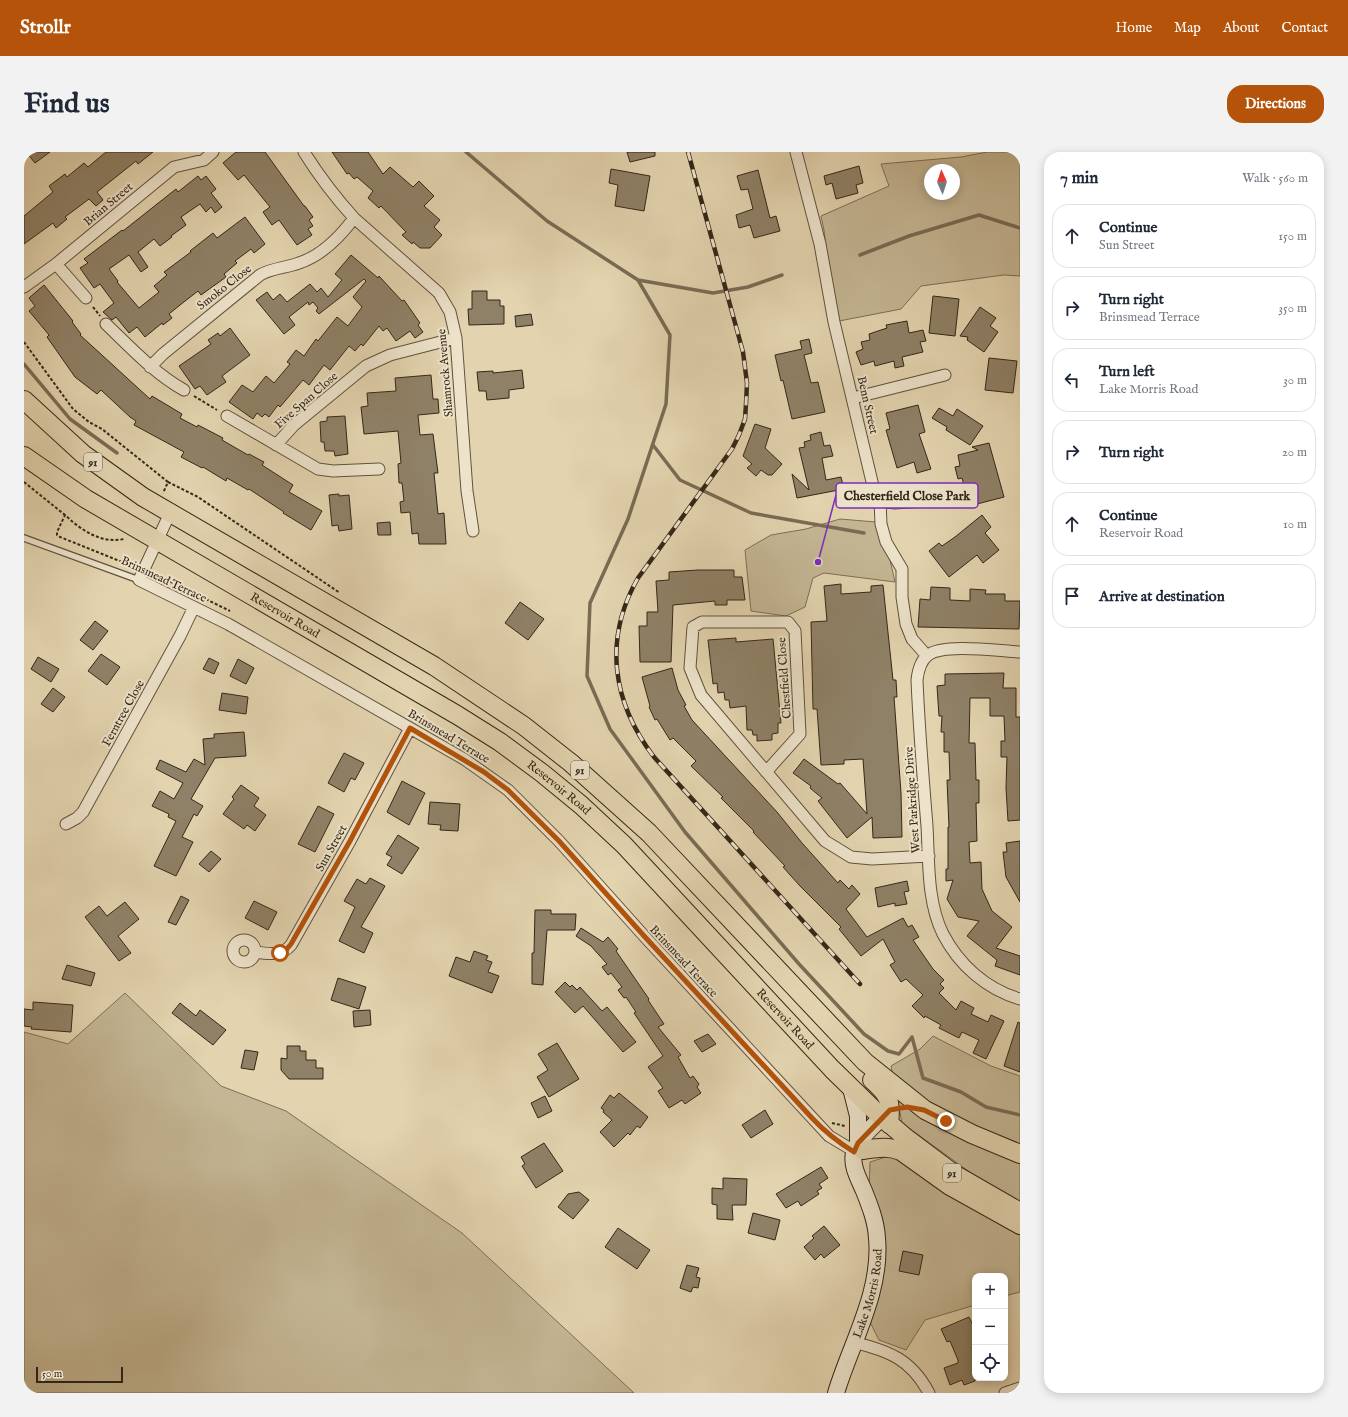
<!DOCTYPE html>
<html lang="en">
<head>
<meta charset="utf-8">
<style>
	:root { --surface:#fff; --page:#f2f2f3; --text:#1f2937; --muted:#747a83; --line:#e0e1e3; --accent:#b45309 }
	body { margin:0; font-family:"IM FELL English",serif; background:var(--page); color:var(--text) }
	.controls { position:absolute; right:12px; bottom:12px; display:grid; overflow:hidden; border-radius:8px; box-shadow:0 2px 10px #0003 }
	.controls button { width:36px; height:36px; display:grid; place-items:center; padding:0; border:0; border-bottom:1px solid var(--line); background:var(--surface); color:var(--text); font:20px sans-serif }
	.compass { position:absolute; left:900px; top:12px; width:36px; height:36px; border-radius:50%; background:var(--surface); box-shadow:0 2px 10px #0003; rotate:357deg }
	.scale { position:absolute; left:12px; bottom:10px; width:87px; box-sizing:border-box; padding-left:4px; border:2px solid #352718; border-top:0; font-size:11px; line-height:14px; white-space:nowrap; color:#352718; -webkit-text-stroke:3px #ede3cb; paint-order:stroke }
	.stop { position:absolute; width:12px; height:12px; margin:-9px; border:3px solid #b45309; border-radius:50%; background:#fff }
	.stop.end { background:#b45309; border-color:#fff; box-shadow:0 1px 4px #0008 }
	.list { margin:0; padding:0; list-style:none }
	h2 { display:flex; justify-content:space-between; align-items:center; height:52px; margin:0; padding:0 16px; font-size:17px }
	h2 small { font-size:13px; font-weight:400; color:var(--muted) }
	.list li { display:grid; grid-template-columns:26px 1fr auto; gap:12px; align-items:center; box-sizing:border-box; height:64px; margin:0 8px 8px; padding:0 8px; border:1px solid var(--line); border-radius:16px }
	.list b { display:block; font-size:15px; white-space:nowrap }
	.list p { margin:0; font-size:13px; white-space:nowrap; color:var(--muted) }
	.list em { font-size:13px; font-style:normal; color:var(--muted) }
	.icon { flex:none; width:22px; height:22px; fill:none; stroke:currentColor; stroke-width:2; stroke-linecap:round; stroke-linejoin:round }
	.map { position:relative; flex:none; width:996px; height:1241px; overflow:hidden; border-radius:16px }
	header { display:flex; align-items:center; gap:24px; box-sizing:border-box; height:56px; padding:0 20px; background:var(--accent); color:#fff }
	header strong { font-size:19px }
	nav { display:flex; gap:22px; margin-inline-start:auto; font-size:14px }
	.intro { display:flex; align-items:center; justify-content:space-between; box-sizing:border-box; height:96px; padding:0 24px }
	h1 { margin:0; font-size:28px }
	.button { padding:10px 18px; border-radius:16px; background:var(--accent); color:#fff; font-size:14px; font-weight:700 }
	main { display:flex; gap:24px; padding:0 24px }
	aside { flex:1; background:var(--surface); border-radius:16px; box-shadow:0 2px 10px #0003 }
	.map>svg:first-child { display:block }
</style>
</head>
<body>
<header>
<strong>Strollr</strong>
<nav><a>Home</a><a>Map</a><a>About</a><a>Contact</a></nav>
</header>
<div class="intro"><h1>Find us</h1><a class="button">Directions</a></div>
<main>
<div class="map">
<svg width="996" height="1241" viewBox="0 0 996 1241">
	<rect width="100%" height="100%" fill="#e3d4af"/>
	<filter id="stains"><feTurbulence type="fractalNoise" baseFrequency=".005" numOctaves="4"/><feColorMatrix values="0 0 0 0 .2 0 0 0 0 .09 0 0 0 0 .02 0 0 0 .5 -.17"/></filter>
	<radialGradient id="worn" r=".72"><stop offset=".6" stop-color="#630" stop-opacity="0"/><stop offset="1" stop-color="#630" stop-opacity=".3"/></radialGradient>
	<path fill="#c5b795" stroke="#7d6f56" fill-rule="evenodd" d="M963 0H996V124L980 123 897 134 877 157 810 170 800 78 797 64 865 34 857 12 937 5ZM906 18H930V42H906Z
		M816 367 852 370 864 399 871 430 800 421 789 426 781 455 762 464 727 459 721 398 747 383 782 377Z
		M101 841 197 934 262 959 438 1081 610 1241H0V880L44 892Z
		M909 884 967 914 996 924V1052L983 1047 878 971 867 914 896 897Z
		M868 1003 996 1080V1140L981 1144V1124H951V1153L901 1168 882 1198 855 1188 844 1166 857 1127 845 1042 846 1010Z"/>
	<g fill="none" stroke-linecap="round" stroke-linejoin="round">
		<path stroke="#7a6b54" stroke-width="3.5" d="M442 0 523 69 614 128 689 141 724 135 758 123
			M836 103 885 84 955 63 996 76
			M614 128 646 183 642 252 604 367 566 451 563 524 586 577 661 680 775 812 840 882 864 899 875 902 888 885
			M0 212 46 267 93 301
			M629 293 656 328 727 361 840 381
			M888 885 899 926 937 940 962 955 996 963"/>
	</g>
	<path fill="#8f8167" stroke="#352718" d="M2 0H26L11 11Z
		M82 0H129L114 12 112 9 73 40 79 48 72 54 65 47 41 65 43 67 32 76 29 71 0 92V64L29 40 25 34 41 22 43 25 60 11 64 15Z
		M212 0H241L280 54H281L289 65 285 68 289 74 284 77 288 83 273 93 255 68 248 73 239 60 246 55 220 23 214 28 199 11Z
		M308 0H344L359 22 366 15 389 35 395 29 410 44 400 54 416 68 410 75 418 83 406 96H396L389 90 388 92 378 83 382 80 357 54 355 56 344 46 349 39 333 25 330 27 325 21 323 22Z
		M603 0H631V4L606 10Z
		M835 14 839 31 832 33 834 41 812 47 808 31 802 33 800 24Z
		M587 17 626 24 620 59 591 54 594 33 585 31Z
		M734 18 746 66 752 64 756 79 730 86 726 73 715 76 712 63 729 57 724 37 717 38 713 24Z
		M174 24 177 28 182 24 192 37 187 41 198 55 191 61 187 55 182 60 176 52 157 65 162 73 147 84 148 85 136 94 130 87 114 100 124 115 117 120 105 103 85 117 94 129 93 130 115 156 135 140 130 134 143 123 140 120 167 100 166 99 189 81 193 86 221 65 241 92 230 101 227 97 211 109 213 111 200 122 202 125 177 143 174 139 156 153 145 162 148 166 139 173 138 171 121 185 113 175 105 181 92 165 88 168 79 160 90 151 76 132 70 136 56 116 64 111 60 107 98 78 99 79 152 37 154 40Z
		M327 103 354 126 355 124 378 149 380 148 396 171 394 173 399 180 391 186 386 179 372 189 363 176 359 179 355 174 339 194 337 192 331 199 325 194 306 218 300 213 285 233 279 228 256 255 254 253 245 265 241 262 238 265 233 261 229 267 205 250 218 233 229 240 242 224 250 231 266 212 263 210 272 198 280 204 292 187 294 189 313 165 324 174 338 155 329 145 342 129 340 127 295 162 292 159 294 156 289 150 285 153 284 150 265 165 271 173 260 182 232 148 243 140 249 148 256 142 263 150 286 132 293 140 297 136 304 145 318 128 311 122Z
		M20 133 49 169 48 170 57 182 56 183 126 247 128 244 158 262 156 266 173 275 174 273 199 286 198 288 224 303 225 302 240 310 238 313 269 333 265 340 298 359 287 378 259 361 260 360 225 337 224 338 203 326 202 329 179 315 178 316 157 305 160 300 110 273 112 269 106 265 77 238 73 242 51 225 23 185 25 183 5 159 11 154 5 146Z
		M448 139H463V148H476V154H480V172L445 173 444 157H448Z
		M909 144 935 147 931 184 905 181Z
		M956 155 972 166 966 174 974 180 960 200 943 188 944 185 936 184Z
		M507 162 509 173 492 175 491 164Z
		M883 169 885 181 899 178 902 189 896 190 899 200 878 205 880 214 871 216 870 209 851 214 850 209 837 213 832 200 839 197 837 190 846 188 845 182 863 176 862 173Z
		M206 176 226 203 198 224 202 230 183 243 176 234 171 237 155 214 187 192 184 188 194 181 196 184Z
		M785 187 788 201 780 203 787 231 794 230 801 260 768 267 759 228 757 229 751 203 778 197 776 189Z
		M965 206 993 209 989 241 961 238Z
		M498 218 500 236 485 238V246L463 248 462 239H455L453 220 469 219V221Z
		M407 223 409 247H414L415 261 394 263 396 283 409 282 414 321H410L414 362 420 361 422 392H395L394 381 388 382 386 360 377 361 376 350 380 349 378 331H375L374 312 377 311 374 279 340 282 337 255 344 254 343 241 372 239 371 226Z
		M894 253 901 280 895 282 907 317 893 321 890 310 873 316 862 278 866 277 862 261Z
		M915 256 929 264 933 257 959 274 946 293 922 278 923 275 908 266Z
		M321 264 324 302 311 304 310 299H301L300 290H297L296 270 303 269V265Z
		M731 272 747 277 741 296 758 312 748 323H744L737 318 732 324 723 316 728 312 719 304Z
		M797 280 800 294 806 293 809 304 798 306 802 328 817 325 820 337 773 346 768 322 785 338 775 296 781 295 780 290 787 288 786 283Z
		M965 291 980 345 953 352 950 339 942 341 938 326 934 327 931 315 936 314 934 303 954 298 948 295Z
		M315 342V344L325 343 328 377 315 379 314 373 308 374 305 343Z
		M958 363 967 375 961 381 975 398 959 411 953 403 925 425 905 399 915 391 918 394 931 385Z
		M366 370 367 383H354L353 371Z
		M674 418H710V425H718L721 448H703V453H691V449L649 453 647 510H616L615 474H623V460H634L632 429 645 428V420Z
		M817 432V442L847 440V434L859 433 869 528H872L873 545H870L877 641 878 685 849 686 848 665 823 686 794 649 798 646 786 636 787 634 769 621 780 607 814 632 816 631 843 662 839 607 820 608V612L797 613 793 557H789L787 470 803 469 800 434Z
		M907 435 926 436V448L946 449V437L962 438 961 442H981V449H996L995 477 894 475 896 447 906 448Z
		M496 450 520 467 504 488 481 471Z
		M71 469 84 479 69 498 56 488Z
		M712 486V490L749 487 757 571H754V581L748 582V588L733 589V583H729L728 578H723L722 554 706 556 705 548H701L700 540 694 541 693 531 689 532 684 488Z
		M77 502 96 515 83 533 64 519Z
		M14 505 35 517 27 530 7 517Z
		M185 506 195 511 190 522 179 517Z
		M214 507 230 516 222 532 206 524Z
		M648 516 654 538 662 553 660 554 668 568 753 660 778 691 814 731 816 728 825 737 828 733 836 742 822 757 843 785 879 766 884 775 888 773 895 785 889 788 909 817 920 828 916 832 920 836 915 841 932 858 937 849 950 856 947 862 964 870 967 863 980 869 962 907 949 901 955 888 938 880 935 886 915 876 917 873 901 864 900 866 888 854 899 843 882 827 877 830 866 813 871 810 859 787 837 804 815 777 817 775 776 734 759 715 761 714 729 680 730 679 697 646 699 645 667 614 672 609 649 586 646 588 633 567 631 568 625 555 626 554 618 525Z
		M980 521 979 536H992V565H996V668L984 669 982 636 983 605H977V589H981L980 564H966V546H946L945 591H951L952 628H955V651H952L953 689 945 690 946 711 957 710 958 737 968 759 988 775 972 796 996 804V823L971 814 973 808 943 784 955 769 934 765 923 747 929 728 922 729V717H924V675H925L923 628H926L925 600H920V580H917L918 564H915L913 534 921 533V522Z
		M29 536 41 545 29 560 17 552Z
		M198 541 224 545 222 562 195 558Z
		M220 580 222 604 191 606 167 647 179 654 173 664 170 662 158 685 169 690 152 724 130 714 152 669 144 665 145 662 128 654 136 639 150 647 159 631 132 617 136 608 162 620 170 607 181 613 179 587 190 586V582Z
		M320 601 340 611 331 628 327 626 320 640 304 631Z
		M378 629 401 641 385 673 363 660Z
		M217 633 235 646 230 654 242 663 231 679 223 673 220 677 199 662 210 647 208 645Z
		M406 650 436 652 434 679 416 678 417 673 404 672Z
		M294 654 310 662 291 700 274 692Z
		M374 683 395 696 378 722 363 713 368 705 362 702Z
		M996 689V750L982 725 979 700H983L982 691Z
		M187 699 197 707 185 720 175 712Z
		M346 726 361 734 337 775 349 781 340 801 315 789 331 755 320 749 333 727 342 732Z
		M883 729 885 739 880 740 883 752 871 754V751L854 755 851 736Z
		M157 744 165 748 152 773 144 770Z
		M230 749 253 760 244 778 221 766Z
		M101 750 115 767 94 784 107 801 95 809 61 765 75 754 83 764Z
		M511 758H527V762H552L551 778H523L519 833 508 832V801H510Z
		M557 776 579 790 584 785 594 797 592 799 625 847 624 848 640 872 634 875 657 903 654 905 666 926 669 924 675 932 673 935 677 941 661 952 658 948 645 956 634 939 639 936 624 915 639 904 610 861 612 860 602 845 600 846 594 838 598 835 587 821 584 823 578 815 583 812 567 794 552 784Z
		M450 799 464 804 462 808 468 810 464 820 475 824 468 841 425 824 432 805 446 810Z
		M43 813 71 821 67 834 38 827Z
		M314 826 342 835 335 857 307 848Z
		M541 830 546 835 548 833 553 838 556 835 578 859 583 855 612 890 599 900 559 854 551 861 531 840Z
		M9 850 49 853 47 880 7 877 8 875 0 874V857L9 858Z
		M156 851 172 864 176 858 202 878 189 893 148 861Z
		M346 858 347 873 330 875 329 859Z
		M994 870 996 871V920L980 914Z
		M684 882 692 892 678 900 670 889Z
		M533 891 555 927 525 945 513 925 524 918 514 902Z
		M263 894H276V899H282V908H292V916H299V927H265L257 918V906L263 907Z
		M221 898 234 900 230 918 217 916Z
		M595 941 624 965 616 976 613 974 606 983 604 981 590 995 576 980 588 968 579 960 580 958 577 956 586 943 590 946Z
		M521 944 528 959 514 966 507 951Z
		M741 958 749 972 727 986 718 973Z
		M520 991 539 1019 512 1036 498 1014 501 1012 497 1005Z
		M797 1015 804 1026 795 1032 798 1036 793 1039 795 1042 777 1054 774 1049 762 1056 752 1042Z
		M699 1026 723 1027 722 1053H708L709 1068 693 1067V1053L688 1052V1036L699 1037Z
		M555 1040 565 1048 549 1067 534 1055 544 1042Z
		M729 1061 756 1068 751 1088 724 1081Z
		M800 1074 816 1093 800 1106 797 1102 791 1108 780 1095 790 1086 788 1084Z
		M594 1076 626 1098 613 1117 581 1095Z
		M879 1099 899 1103 895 1123 875 1119Z
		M663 1113 675 1116 672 1125 676 1126 674 1136 669 1135 667 1140 656 1136Z
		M945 1165 951 1177V1194L948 1195 951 1202V1229L940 1233 938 1228 926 1233 920 1216 934 1211V1208L926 1189 923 1190 917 1177Z"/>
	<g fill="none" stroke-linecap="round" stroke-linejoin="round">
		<g stroke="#60523e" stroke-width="8">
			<path id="lane" d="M0 386 115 428"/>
		</g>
		<g stroke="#60523e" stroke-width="13">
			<path id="street" d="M280 0C295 24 311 45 330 66L415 141 426 160 432 186 443 339 449 379
				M772 0 796 92 810 170 849 334 856 349 857 372 862 390 878 417V445L882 472 888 487 903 504
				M32 112 62 146
				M0 135 32 112 150 15 180 8 189 0
				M82 172C107 196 130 221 160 238
				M126 215 139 202 236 123C248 116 262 116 275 111 299 103 316 85 330 66
				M829 246 921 223
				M203 264 294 317 309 319 355 317
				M252 293 270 273 342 214 366 203 432 186
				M856 349 871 351 913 348
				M146 361 115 428 204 472 440 607 484 638 535 689 621 785 805 984 835 1002
				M996 500C975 499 920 491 904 503 896 509 894 519 893 528 895 577 899 625 903 674 905 709 903 750 919 782 935 813 962 837 996 847
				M742 620 776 582 771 479 764 470H678L669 475 666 516 677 543 801 689 827 705 848 707 905 704
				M42 672 53 666 59 660 156 484 170 455
				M209 799a11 11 0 1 1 22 0a11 11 0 1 1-22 0Z
				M231 800C245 802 258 804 267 793L326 689 386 576
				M829 1190C865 1199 887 1207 905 1241
				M981 1241 996 1236"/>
		</g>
		<g stroke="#352718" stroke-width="18">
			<g id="secondary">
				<path d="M827 936 834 964V991"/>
				<path id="s1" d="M812 1241C827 1191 858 1140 853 1086 852 1069 846 1054 840 1039 835 1027 827 1014 830 1001 832 988 849 975 858 965"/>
			</g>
		</g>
		<g stroke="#352718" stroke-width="20">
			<g id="primary">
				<path d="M0 248 59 302 119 345 410 514 500 574 547 611 625 681 841 910 901 958 948 982 996 1002"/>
				<path id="s2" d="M0 304 62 347 433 563 476 590 518 621 557 653 600 693 808 917 852 960 882 986 930 1022 996 1060"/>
				<path d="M848 928C865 943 868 949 865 972"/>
				<path d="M839 998C853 996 864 994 877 999L926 1034 996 1073"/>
			</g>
		</g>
		<path stroke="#352718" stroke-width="2" stroke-dasharray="3 2" stroke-linecap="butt" d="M69 155 76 164
			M0 190 49 257 65 270 78 277 144 330 139 341
			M170 244 193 258
			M0 330 41 363
			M144 330 174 345 316 441
			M98 410 36 385 33 383V380L41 363C57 378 77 392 100 387
			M137 425 206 459
			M808 971 821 974"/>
		<use href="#lane" stroke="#ede3cb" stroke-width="5.5"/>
		<use href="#street" stroke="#ede3cb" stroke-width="11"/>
		<use href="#secondary" stroke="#ede3cb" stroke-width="16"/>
		<use href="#primary" stroke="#e3d4af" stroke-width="18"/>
		<g stroke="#352718" stroke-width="4.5">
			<path id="rail" d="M664 0 719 200 723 231 722 252 721 267 715 283 708 297 614 426C579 487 588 550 630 605L836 832"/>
		</g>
		<use href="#rail" stroke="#ede3cb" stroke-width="3" stroke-dasharray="9" stroke-linecap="butt"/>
	</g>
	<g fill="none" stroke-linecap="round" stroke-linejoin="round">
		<path stroke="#b45309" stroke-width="5" d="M256 801 262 798 267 792 326 689 386 576 460 620 484 638 535 689 621 785 788 966C801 980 814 990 830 1000L834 991 866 958 883 955 900 958 922 969"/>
	</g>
	<g text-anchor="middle" stroke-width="4" stroke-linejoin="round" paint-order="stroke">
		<g fill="#ede3cb" stroke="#6c5f4e" stroke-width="1">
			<rect x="60" y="301" width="18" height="18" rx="3"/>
			<rect x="547" y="609" width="18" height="18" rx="3"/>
			<rect x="919" y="1012" width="18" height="18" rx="3"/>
		</g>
		<g font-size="11" font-weight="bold" fill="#352718">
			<text x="69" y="314">91</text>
			<text x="556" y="622">91</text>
			<text x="928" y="1025">91</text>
		</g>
		<g font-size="12" fill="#352718" stroke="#ede3cb">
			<text transform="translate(84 52) rotate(-40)" y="4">Brian Street</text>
			<text transform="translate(200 135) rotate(-38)" y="4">Smoko Close</text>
			<text transform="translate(421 221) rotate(-95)" y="4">Shamrock Avenue</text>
			<text transform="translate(282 248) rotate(-41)" y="4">Five Span Close</text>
			<text transform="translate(844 253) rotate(77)" y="4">Benn Street</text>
			<text transform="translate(140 427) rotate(25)" y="4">Brinsmead Terrace</text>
			<text dy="4" stroke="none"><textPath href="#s2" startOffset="306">Reservoir Road</textPath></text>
			<text transform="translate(760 526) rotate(-94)" y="4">Chestfield Close</text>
			<text transform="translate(99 561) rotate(-61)" y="4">Ferntree Close</text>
			<text transform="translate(425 584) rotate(31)" y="4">Brinsmead Terrace</text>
			<text dy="4" stroke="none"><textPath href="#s2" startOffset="630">Reservoir Road</textPath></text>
			<text transform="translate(888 648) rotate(-94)" y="4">West Parkridge Drive</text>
			<text transform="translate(307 696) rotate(-61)" y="4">Sun Street</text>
			<text transform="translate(660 809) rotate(47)" y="4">Brinsmead Terrace</text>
			<text dy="4" stroke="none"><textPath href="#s2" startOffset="954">Reservoir Road</textPath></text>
			<text dy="4" stroke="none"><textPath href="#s1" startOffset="105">Lake Morris Road</textPath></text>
		</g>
	</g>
	<path fill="none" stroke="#7b2cbf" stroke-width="1.5" d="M794 410L812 343"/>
	<circle fill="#7b2cbf" stroke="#ede3cb" stroke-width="1.5" cx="794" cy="410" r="4"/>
	<rect fill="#ede3cb" stroke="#7b2cbf" stroke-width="1.5" x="812" y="331" width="142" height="25" rx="4"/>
	<g font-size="13" text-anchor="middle" font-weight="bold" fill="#352718">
		<text x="883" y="348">Chesterfield Close Park</text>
	</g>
	<rect width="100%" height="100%" filter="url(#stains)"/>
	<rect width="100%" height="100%" fill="url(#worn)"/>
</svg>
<div class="controls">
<button>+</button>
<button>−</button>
<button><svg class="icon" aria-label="locate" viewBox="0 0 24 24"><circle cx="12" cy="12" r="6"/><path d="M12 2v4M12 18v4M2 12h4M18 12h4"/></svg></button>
</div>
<svg class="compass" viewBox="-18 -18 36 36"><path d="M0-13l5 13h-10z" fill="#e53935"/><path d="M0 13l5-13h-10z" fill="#747a83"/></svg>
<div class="scale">50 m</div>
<div class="stop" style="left:256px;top:801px"></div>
<div class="stop end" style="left:922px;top:969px"></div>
</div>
<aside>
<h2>7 min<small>Walk · 560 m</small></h2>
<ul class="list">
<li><svg class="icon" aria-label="ahead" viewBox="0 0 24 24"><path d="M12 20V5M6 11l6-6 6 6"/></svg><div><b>Continue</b><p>Sun Street</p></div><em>150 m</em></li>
<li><svg class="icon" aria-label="right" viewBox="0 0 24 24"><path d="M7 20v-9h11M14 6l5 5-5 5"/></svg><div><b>Turn right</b><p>Brinsmead Terrace</p></div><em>350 m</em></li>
<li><svg class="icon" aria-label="left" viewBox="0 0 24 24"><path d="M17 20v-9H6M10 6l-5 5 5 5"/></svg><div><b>Turn left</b><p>Lake Morris Road</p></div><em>30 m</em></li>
<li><svg class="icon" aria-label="right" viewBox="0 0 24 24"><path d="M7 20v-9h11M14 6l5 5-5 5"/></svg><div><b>Turn right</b></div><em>20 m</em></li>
<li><svg class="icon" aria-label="ahead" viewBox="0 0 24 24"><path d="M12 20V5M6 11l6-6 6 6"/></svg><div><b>Continue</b><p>Reservoir Road</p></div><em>10 m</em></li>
<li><svg class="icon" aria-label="arrive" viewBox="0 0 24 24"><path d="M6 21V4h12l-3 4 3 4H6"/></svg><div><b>Arrive at destination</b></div></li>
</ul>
</aside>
</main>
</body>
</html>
